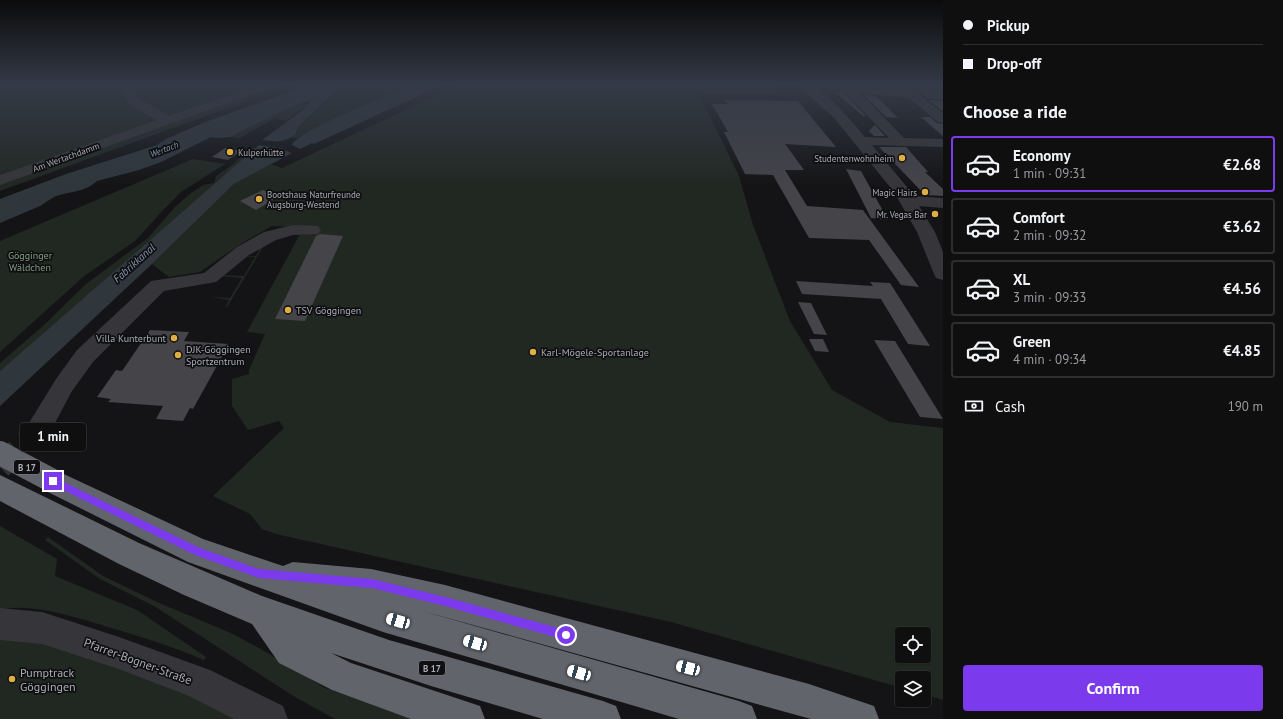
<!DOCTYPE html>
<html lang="en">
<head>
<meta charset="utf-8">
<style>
	body { margin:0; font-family:"PT Sans",sans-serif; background:#181819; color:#f1f3f6; height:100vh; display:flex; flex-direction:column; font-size:15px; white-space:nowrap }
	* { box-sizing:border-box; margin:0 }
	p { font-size:13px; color:#9b9c9f }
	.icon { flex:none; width:22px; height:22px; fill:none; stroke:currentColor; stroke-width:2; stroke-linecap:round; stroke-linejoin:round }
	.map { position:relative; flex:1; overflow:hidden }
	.details { display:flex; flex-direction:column; background:#0f0f10; width:340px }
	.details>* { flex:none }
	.hud { display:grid; align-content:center; height:88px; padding:0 20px; background:#0f0f10 }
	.fabs { position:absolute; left:895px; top:627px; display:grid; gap:8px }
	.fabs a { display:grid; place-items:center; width:36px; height:36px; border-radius:4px; background:#0f0f10; box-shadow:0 1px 3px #0004,0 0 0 1px #2f2f30; font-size:20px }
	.end { position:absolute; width:18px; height:18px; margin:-9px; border:5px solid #7c3aed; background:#fff; box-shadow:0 0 0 2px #fff }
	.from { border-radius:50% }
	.bubble { position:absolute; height:28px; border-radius:4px; background:#0f0f10; box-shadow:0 1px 3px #0004,0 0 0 1px #2f2f30; font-size:13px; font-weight:700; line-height:28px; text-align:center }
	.car { position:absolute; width:12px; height:24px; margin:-12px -6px; border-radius:5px; box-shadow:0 0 3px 1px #0007; background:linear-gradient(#fff 24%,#345 0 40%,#fff 0 76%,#345 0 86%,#fff 0) }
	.hud b { display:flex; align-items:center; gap:14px; height:38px; font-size:15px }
	.hud b+b { border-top:1px solid #2f2f30 }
	.hud i { width:10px; height:10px; background:#f1f3f6 }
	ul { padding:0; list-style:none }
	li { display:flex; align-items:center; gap:12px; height:56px; margin:0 8px 6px; padding:0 12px; border:2px solid #2f2f30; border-radius:4px }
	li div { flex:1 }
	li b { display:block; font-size:15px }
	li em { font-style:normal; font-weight:700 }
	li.active { border-color:#7c3aed }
	li>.icon { width:36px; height:36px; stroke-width:1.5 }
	h2 { padding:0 20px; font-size:18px; line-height:48px }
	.pay { display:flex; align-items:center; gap:10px; height:44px; padding:0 20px; font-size:15px }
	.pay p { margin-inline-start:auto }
	.primary-button { display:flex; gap:8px; margin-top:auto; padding:8px 20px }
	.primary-button a { flex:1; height:46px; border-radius:4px; background:#7c3aed; color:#fff; font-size:16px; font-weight:700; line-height:46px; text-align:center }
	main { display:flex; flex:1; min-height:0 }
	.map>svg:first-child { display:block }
	.green { fill:#212822; fill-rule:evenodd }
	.water { fill:#2f373d }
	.building { fill:#444449 }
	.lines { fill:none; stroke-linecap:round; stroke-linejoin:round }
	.minor-tunnel { stroke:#323236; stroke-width:24; stroke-dasharray:24 12; stroke-linecap:butt }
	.minor { fill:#36363a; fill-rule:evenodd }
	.highway { fill:#62646b; fill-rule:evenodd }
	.highway-bridge { stroke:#62646b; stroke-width:24 }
	.route { fill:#7c3aed }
	.poi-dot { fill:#dfaf43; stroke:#0f0f11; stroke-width:1.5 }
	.labels { text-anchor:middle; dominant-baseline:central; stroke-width:3.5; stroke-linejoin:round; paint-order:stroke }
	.far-water-label { font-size:9px; font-style:italic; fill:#8297ad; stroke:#0f0f11 }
	.far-poi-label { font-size:9px; fill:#a8abb5; stroke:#0f0f11; text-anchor:end }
	.far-street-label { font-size:9px; fill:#a8abb5; stroke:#0f0f11 }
	.shield { fill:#0f0f11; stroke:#7a7c84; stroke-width:1 }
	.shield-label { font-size:9px; font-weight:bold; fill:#a8abb5 }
	.park-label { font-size:10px; fill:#809e83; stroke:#0f0f11 }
	.poi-label { font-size:10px; fill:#a8abb5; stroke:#0f0f11; text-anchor:start }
	.water-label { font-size:11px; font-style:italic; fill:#8297ad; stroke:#0f0f11 }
	.near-street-label { font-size:12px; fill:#a8abb5; stroke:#0f0f11 }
	.near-poi-label { font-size:12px; fill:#a8abb5; stroke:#0f0f11; text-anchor:start }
</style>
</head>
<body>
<main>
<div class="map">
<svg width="943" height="719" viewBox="0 0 943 719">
	<rect width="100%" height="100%" fill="#141416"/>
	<g class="green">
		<path d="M0,85H263L0,178Z"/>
		<path d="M272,85H291L0,191V182Z"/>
		<path d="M352,85H412L319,126L298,138H291L295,135C298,124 306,120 315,112C330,98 332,93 352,85Z"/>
		<path d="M459,85H770L778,94H699L739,176L753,225L790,321L832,390L890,422L943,428V700L924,694V678H902V688L671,622L276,534L262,529L250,514L213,496L284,428L279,421L248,430L232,406V379L249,374V370L265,334L247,332L300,234L294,227L272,226L242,243L200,272L169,277L152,264L234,184L271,164L282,168ZM902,634H924V656H902Z"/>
		<path d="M844,85H943V94Z"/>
		<path d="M302,102L309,104L287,121L274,119L240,138L230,137Z"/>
		<path d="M253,148H256L0,371V363L43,326L86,284L148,238L175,207L191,193L203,185L214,183L216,176L231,166L247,151Z"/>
		<path d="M193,159L225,164L181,192L166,207L135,241L83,277L0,352V241Z"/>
		<path d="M264,242H266L227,307H225L229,300L210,297L230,298L242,278L219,276L220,275L244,276L255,257L241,256H256Z"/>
		<path d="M0,526L57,559L55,576L137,610L206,657L204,660C172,646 138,636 105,626C71,616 36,604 0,609Z"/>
		<path d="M48,537L103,576L157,602L233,634L259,648L325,688L417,719H335L295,697L154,606L100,579L45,540Z"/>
		<path d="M0,638L30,640L112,665L186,694L236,719H0Z"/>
	</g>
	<g class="water">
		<path d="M306,85H352C331,93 329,98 314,112C306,120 299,123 295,135C282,143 277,142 262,140L303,110L310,101L302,102L230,137L218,138L211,137L161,162L139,170L97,181C84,193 69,191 54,197C49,200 45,203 40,206C27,212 13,217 0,223V199L66,174L157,145L166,139L205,122L287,93Z"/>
		<path d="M412,85H442L314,144L312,143L300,149L292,145C295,132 394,93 412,85Z"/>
		<path d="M259,145L279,148L292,153L234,184L152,264L0,406V371Z"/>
	</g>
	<g class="building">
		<path d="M834,91L843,92L866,116H863Z"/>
		<path d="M864,95L876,96L898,118L886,117Z"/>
		<path d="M724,100L798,101L836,147L785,144L804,170H785L807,206L863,210L919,287L901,285L869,240L809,238L773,175L745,174L724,132H728L712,104H728Z"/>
		<path d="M928,100L943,101V111Z"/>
		<path d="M921,117H930L937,123L943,124V136Z"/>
		<path d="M875,125L885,136H874L869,131Z"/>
		<path d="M879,147H906L928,172H925L943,189V196L925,195Z"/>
		<path d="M225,148L241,151L228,160L212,157Z"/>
		<path d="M846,169L861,171L888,220L871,218Z"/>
		<path d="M263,190L278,197L256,210L240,201Z"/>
		<path d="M320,234L343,236L305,321L275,319L316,236Z"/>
		<path d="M796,281L873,286L870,282L890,283L930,346L908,344L881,299L802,294Z"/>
		<path d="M798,302L811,303L827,335L814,334Z"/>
		<path d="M150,330L189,332L184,341L229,344L193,409L190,408L183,421L156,419L163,406L108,402L111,399L97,397L116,370L122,371Z"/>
		<path d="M809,339H823L829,352L815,351Z"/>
		<path d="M874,340L895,341L943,419L920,417Z"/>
	</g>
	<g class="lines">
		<path class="minor-tunnel" d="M0,467L33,436"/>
		<g class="minor">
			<path d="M127,85H139L136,97L169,116L258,85H275L273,87L0,185V175L157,120L131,106L124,95Z"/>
			<path d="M798,85C802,85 807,84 811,85C824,88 855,125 865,137L889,138L844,91L818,87L816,85H854L915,91L919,92L920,96L943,113V123L938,122L909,98L860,93L904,138L943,139V147L872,145L907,187L913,196L943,198V208L919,206L935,232L943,252V280L936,278L934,274L917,232L894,192L835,119Z"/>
			<path d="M929,91L943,92V100L925,98L923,95L925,92Z"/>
			<path d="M293,225L318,226L321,230L318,234L293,235L276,240L249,255L216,282L164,291L93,362L72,391L48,436L42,443L33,447L24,443L21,436L56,379L77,350L151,281L204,273L237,247L264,232Z"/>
			<path d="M0,608L42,612L119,637L210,670L283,706L288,719H234L189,696L119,669L42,644L0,640Z"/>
		</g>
		<g class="highway">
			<path d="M53,469L203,539L283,566L293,562L371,569L445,585L809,684L874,706L879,719H811L419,610L739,701L752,706L757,719H679L383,632L188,562L44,490L40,481L44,472Z"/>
			<path d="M0,475L139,543L262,596L389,640L603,701L616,706L621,719H543L431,686L331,653L351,663L480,706L485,719H411L332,690L279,663L252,624L184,595L119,564L0,501Z"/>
		</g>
		<path class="highway-bridge" d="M0,453L53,481"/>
	</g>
	<linearGradient id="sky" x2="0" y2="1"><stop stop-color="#0b0b0c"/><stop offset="0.46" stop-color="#343a47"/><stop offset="1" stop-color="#343a47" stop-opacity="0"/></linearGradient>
	<rect width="943" height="186" fill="url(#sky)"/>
	<path class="route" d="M53,477L200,548L259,569L372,579L445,597L566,630L570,631L571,635L570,638L566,640L445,606L372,588L259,578L195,555L51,484L49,481Z"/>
	<g class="poi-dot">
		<circle cx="230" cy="152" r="4"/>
		<circle cx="902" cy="158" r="4"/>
		<circle cx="925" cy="192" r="4"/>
		<circle cx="259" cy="199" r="4"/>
		<circle cx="935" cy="214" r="4"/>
		<circle cx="288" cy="310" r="4"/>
		<circle cx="174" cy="338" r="4"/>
		<circle cx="533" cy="352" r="4"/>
		<circle cx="178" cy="355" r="4"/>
		<circle cx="12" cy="679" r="4"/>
	</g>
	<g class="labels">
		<g class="far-water-label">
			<text transform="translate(164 149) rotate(-21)">Wertach</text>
		</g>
		<g class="far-poi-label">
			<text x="238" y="152" text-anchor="start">Kulperhütte</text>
			<text x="894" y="158">Studentenwohnheim</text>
			<text x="917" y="192">Magic Hairs</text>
			<text x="267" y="194" text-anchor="start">Bootshaus Naturfreunde<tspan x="267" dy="10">Augsburg-Westend</tspan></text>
			<text x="927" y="214">Mr. Vegas Bar</text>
		</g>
		<g class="far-street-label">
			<text transform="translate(66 157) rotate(-20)">Am Wertachdamm</text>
		</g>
		<g class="shield">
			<rect x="14" y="460" width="26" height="14" rx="3"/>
			<rect x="419" y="661" width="26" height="14" rx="3"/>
		</g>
		<g class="shield-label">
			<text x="27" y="467">B 17</text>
			<text x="432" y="668">B 17</text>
		</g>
		<g class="park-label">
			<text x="30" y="255">Gögginger<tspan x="30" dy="12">Wäldchen</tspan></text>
		</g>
		<g class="poi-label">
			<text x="296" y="310">TSV Göggingen</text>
			<text x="166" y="338" text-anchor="end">Villa Kunterbunt</text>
			<text x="186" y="349">DJK-Göggingen<tspan x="186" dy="12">Sportzentrum</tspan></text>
			<text x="541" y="352">Karl-Mögele-Sportanlage</text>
		</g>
		<g class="water-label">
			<text transform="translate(134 263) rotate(-42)">Fabrikkanal</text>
		</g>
		<g class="near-street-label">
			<text transform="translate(138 661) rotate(20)">Pfarrer-Bogner-Straße</text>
		</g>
		<g class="near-poi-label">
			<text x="20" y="672">Pumptrack<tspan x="20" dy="14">Göggingen</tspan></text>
		</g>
	</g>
</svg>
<div class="fabs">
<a><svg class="icon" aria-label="locate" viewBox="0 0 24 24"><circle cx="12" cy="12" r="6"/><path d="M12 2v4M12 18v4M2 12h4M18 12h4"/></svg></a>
<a><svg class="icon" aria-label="layers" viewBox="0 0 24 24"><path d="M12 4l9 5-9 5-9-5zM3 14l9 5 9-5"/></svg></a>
</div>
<i class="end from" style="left:566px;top:635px"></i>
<i class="end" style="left:53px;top:481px"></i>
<div class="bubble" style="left:20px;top:423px;width:66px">1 min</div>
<i class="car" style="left:398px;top:621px;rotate:286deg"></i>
<i class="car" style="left:475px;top:643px;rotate:286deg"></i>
<i class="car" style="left:688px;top:668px;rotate:285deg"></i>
<i class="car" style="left:579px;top:673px;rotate:286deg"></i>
</div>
<section class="details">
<div class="hud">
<b><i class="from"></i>Pickup</b>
<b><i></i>Drop-off</b>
</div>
<h2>Choose a ride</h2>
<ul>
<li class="active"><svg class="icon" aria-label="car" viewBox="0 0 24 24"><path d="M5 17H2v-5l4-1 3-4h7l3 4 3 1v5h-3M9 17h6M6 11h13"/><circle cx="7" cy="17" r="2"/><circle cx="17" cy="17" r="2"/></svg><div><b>Economy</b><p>1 min · 09:31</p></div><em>€2.68</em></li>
<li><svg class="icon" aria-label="car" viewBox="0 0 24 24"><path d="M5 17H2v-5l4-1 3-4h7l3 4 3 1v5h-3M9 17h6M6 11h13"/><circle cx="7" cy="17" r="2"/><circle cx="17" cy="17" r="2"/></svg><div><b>Comfort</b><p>2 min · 09:32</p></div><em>€3.62</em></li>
<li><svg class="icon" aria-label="car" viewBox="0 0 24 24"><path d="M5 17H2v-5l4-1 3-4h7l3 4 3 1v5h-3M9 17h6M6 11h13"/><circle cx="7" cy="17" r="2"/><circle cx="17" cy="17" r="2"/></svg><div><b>XL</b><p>3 min · 09:33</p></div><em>€4.56</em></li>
<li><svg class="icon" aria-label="car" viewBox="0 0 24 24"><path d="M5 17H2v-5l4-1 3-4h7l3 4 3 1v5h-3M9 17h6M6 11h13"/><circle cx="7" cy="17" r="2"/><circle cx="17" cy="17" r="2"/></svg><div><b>Green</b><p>4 min · 09:34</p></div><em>€4.85</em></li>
</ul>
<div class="pay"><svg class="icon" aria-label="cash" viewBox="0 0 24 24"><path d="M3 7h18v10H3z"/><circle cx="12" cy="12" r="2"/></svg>Cash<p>190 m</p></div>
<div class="primary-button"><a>Confirm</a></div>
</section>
</main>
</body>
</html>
